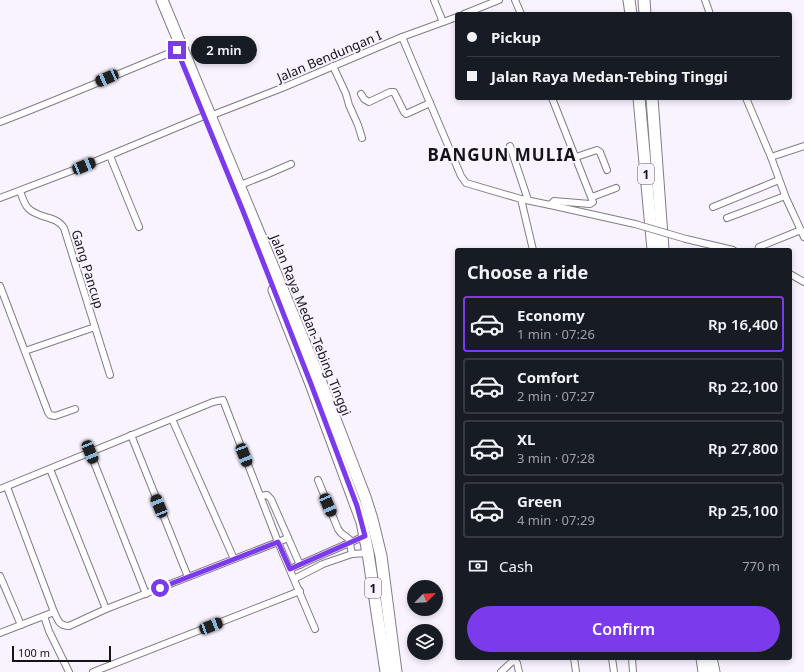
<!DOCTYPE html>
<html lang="en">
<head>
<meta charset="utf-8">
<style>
	body { margin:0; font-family:"Noto Sans",sans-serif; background:#20242c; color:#f1f3f6; height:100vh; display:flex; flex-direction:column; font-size:15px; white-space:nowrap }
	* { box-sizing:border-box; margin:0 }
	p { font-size:13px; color:#9ea1a6 }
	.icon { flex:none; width:22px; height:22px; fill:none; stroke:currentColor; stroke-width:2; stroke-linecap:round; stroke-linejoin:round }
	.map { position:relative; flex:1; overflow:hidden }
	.details { position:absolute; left:455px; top:248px; width:337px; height:412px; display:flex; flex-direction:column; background:#171b24; border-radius:4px; box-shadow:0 2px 6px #0003 }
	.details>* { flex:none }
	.hud { position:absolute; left:455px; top:12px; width:337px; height:88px; border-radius:4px; box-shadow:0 2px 6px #0003; display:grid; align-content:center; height:88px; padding:0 12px; background:#171b24 }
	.needle { width:26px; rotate:66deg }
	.fabs { position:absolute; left:407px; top:580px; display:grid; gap:8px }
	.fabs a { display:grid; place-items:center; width:36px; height:36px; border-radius:50%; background:#171b24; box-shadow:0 2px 6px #0003; font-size:20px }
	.scale { position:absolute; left:12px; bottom:10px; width:99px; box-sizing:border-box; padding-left:4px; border:2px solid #151318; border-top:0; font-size:11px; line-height:14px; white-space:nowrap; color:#151318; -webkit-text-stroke:3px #f9f3ff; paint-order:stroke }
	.end { position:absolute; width:18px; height:18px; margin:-9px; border:5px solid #7c3aed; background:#fff; box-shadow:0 0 0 2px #fff }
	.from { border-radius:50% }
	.bubble { position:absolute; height:28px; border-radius:14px; background:#171b24; box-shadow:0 2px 6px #0003; font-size:13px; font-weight:600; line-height:28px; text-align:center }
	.car { position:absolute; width:12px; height:24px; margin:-12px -6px; border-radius:5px; box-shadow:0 0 3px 1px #0007; background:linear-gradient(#222 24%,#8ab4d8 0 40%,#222 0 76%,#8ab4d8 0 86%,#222 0) }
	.hud b { display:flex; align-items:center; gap:14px; height:38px; font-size:15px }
	.hud b+b { border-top:1px solid #363941 }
	.hud i { width:10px; height:10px; background:#f1f3f6 }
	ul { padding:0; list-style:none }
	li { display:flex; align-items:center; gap:12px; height:56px; margin:0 8px 6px; padding:0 4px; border:2px solid #363941; border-radius:4px }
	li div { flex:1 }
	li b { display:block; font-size:15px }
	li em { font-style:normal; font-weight:600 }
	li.current { border-color:#7c3aed }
	li>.icon { width:36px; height:36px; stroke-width:1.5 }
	h2 { padding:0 12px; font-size:18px; line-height:48px }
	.pay { display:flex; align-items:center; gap:10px; height:44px; padding:0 12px; font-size:15px }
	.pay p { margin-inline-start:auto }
	.cta { display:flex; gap:8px; margin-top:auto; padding:8px 12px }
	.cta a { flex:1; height:46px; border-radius:24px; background:#7c3aed; color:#fff; font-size:16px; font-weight:600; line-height:46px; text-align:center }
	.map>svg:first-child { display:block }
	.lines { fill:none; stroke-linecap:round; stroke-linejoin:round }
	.street-casing { stroke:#827b88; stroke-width:8 }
	.highway-casing { stroke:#827b88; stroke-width:13 }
	.street { stroke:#fff; stroke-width:6 }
	.highway { stroke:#fff; stroke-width:11 }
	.street-bridge-casing { stroke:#827b88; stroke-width:8; stroke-linecap:butt }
	.street-bridge { stroke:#fff; stroke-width:6 }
	.route { stroke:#7c3aed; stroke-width:5 }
	.labels { text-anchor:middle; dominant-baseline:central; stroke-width:4; stroke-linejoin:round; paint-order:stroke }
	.shield { fill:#f9f3ff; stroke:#59565d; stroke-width:1 }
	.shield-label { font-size:12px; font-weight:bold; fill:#151318 }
	.street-label { font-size:13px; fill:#151318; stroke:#f9f3ff }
	.district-label { font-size:17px; font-weight:bold; letter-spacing:1px; fill:#151318; stroke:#f9f3ff }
</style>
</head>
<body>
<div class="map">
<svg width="804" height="672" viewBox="0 0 804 672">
	<rect width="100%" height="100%" fill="#f9f3ff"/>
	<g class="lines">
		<g class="street-casing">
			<g id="street">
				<path d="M434,0L443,22"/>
				<path d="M515,0L521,14"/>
				<path d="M705,0L710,14"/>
				<path d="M464,14L499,0"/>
				<path d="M402,37L461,176L466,183L521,199L550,205L635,224"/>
				<path d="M333,66L346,94L349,105L358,125L362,138"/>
				<path d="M361,94L364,99L369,102L390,92H394L404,112L406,114L430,103"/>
				<path d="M746,98L771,157L786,198L804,237"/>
				<path d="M210,116L282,88L402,37L457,17"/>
				<path d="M0,122C60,99 118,74 177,50"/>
				<path d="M510,146L528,200"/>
				<path d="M110,156L139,227"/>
				<path d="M576,157L597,150L600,152L607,170"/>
				<path d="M771,157L804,146"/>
				<path d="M238,186L268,174L291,164"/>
				<path d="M20,191C22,196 24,204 28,208C38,219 56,215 64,228L110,375"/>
				<path d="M592,197L616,188"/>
				<path d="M0,198L84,166L204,116"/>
				<path d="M521,199L533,250"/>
				<path d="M550,205L554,201L590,204L593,202L552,98"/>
				<path d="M713,207L779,180"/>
				<path d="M727,218L785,196"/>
				<path d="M686,239L733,250"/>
				<path d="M758,250L759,247L801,230"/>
				<path d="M790,274L804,282"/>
				<path d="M0,286L48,412L50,415L55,416L75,409"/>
				<path d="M25,351L95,327"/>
				<path d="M172,419L234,559"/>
				<path d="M131,435L188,577"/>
				<path d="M90,452L146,594"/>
				<path d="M50,469L106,609"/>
				<path d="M318,480L338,529L341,533L349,539L352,554"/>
				<path d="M7,487L54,612"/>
				<path d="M0,489L213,402L223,400L278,542L106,609L69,626C59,626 58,620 54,612L0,633"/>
				<path d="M260,496L267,495L271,499L300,565"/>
				<path d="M288,538L278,542L315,629"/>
				<path d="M290,569L365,536"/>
				<path d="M0,576L21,625"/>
				<path d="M294,579L323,564L352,554L368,553"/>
				<path d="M44,616L49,631L69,672"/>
				<path d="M574,658L576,672"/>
				<path d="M612,658L614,672"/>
				<path d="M632,658L633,672"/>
				<path d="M93,672L300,591"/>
				<path d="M501,672L514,660L517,663L519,672"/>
			</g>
		</g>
		<g class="highway-casing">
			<g id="highway">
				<path d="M162,0L320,380L365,497L372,519L381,556L396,672"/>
				<path d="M629,0L631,14"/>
				<path d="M644,0L645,14"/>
				<path d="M639,98L653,250"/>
				<path d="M652,98L663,250"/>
				<path d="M274,290L311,384L362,522L368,553L386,672"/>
				<path d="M702,658L704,672"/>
				<path d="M711,658L714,672"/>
			</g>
		</g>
		<use href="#street" class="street"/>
		<use href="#highway" class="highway"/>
		<g class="street-bridge-casing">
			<path id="street-bridge" d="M635,224L686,239"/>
		</g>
		<use href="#street-bridge" class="street-bridge"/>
	</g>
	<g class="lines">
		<path class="route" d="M160,588L278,542L290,569L365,536L357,506L311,384L243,211L177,50"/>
	</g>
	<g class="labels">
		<g class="shield">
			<rect x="638" y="164" width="16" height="20" rx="3"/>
			<rect x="365" y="578" width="16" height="20" rx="3"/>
		</g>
		<g class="shield-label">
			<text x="646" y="174">1</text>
			<text x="373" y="588">1</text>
		</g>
		<g class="street-label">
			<text transform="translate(329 56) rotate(-23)">Jalan Bendungan I</text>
			<text transform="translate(88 269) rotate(73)">Gang Pancup</text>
			<text transform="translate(311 325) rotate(68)">Jalan Raya Medan-Tebing Tinggi</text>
		</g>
		<g class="district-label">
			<text x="502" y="154">BANGUN MULIA</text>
		</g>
	</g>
</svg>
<div class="fabs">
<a><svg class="needle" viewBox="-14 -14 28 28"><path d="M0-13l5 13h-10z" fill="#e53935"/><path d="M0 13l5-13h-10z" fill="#9ea1a6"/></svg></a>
<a><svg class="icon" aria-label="layers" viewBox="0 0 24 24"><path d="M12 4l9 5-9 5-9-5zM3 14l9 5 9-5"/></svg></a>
</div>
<div class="scale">100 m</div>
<i class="end from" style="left:160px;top:588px"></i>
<i class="end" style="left:177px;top:50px"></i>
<div class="bubble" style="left:191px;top:36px;width:66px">2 min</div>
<i class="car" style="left:107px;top:78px;rotate:246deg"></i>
<i class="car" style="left:84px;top:166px;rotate:68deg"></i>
<i class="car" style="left:90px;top:452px;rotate:158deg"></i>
<i class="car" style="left:244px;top:455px;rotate:159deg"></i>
<i class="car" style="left:328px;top:505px;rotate:157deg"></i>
<i class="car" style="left:159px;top:506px;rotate:338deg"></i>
<i class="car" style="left:211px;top:626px;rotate:69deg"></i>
<div class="hud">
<b><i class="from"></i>Pickup</b>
<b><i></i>Jalan Raya Medan-Tebing Tinggi</b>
</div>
<section class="details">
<h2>Choose a ride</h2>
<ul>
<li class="current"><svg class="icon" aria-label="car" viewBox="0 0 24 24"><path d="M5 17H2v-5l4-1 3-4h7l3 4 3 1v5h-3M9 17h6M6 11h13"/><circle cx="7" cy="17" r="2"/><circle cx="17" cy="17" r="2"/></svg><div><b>Economy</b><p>1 min · 07:26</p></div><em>Rp 16,400</em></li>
<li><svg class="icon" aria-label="car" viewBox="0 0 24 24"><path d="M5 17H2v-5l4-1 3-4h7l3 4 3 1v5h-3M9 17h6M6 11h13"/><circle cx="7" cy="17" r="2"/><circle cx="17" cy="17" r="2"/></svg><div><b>Comfort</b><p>2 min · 07:27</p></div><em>Rp 22,100</em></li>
<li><svg class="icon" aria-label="car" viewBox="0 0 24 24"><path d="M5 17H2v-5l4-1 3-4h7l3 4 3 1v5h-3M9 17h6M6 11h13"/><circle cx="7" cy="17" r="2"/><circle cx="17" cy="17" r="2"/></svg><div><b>XL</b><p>3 min · 07:28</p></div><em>Rp 27,800</em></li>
<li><svg class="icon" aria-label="car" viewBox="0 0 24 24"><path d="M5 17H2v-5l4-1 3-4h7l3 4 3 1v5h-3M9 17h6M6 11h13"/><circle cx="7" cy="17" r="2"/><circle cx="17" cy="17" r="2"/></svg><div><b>Green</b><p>4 min · 07:29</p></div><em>Rp 25,100</em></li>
</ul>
<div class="pay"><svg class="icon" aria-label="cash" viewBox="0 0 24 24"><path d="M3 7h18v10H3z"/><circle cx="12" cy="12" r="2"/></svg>Cash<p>770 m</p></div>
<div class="cta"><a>Confirm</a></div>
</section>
</div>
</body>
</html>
